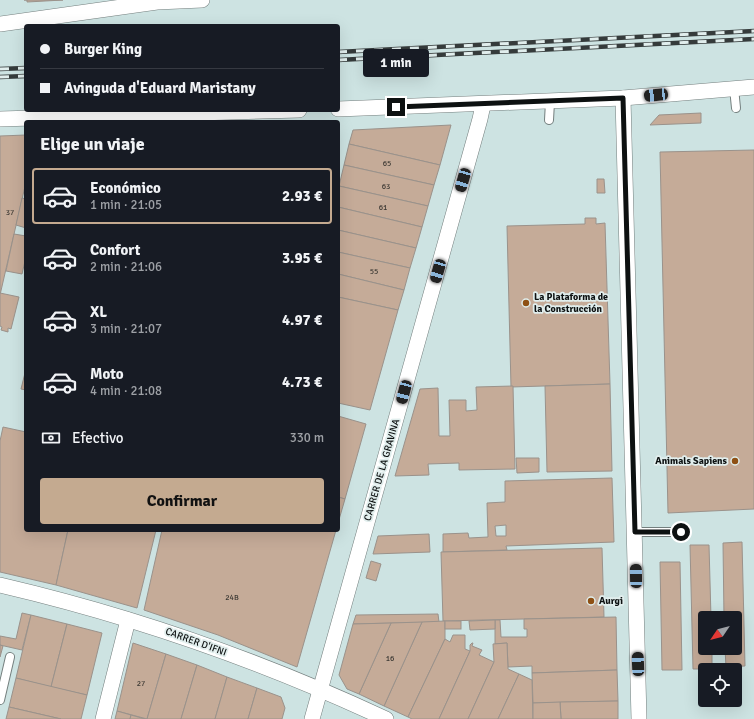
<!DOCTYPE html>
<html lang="es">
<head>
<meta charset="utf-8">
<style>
	body { margin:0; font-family:Signika,sans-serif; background:#20242c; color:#f1f3f6; height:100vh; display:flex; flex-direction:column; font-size:15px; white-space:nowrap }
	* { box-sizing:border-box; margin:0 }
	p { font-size:13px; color:#9ea1a6 }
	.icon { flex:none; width:22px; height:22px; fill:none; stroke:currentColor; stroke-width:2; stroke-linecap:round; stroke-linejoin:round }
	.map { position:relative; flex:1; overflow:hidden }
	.sheet { position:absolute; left:24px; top:120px; width:316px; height:412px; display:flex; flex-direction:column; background:#171b24; border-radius:4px; box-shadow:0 4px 16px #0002 }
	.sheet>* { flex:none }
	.top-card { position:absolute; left:24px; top:24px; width:316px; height:88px; border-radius:4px; box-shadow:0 4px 16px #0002; display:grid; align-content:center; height:88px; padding:0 16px; background:#171b24 }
	.needle { width:26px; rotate:235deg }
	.fabs { position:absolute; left:698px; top:611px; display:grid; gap:8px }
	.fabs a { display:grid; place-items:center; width:44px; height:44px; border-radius:4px; background:#171b24; box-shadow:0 4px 16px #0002; font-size:20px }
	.end { position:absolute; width:18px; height:18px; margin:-9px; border:5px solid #0d1111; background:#fff; box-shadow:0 0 0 2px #fff }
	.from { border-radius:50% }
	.bubble { position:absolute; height:28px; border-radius:4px; background:#171b24; box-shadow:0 4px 16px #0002; font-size:13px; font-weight:700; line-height:28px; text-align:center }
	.car { position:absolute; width:12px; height:24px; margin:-12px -6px; border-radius:5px; box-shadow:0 0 3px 1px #0007; background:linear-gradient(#222 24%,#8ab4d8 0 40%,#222 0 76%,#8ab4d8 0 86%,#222 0) }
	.top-card b { display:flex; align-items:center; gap:14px; height:38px; font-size:15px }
	.top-card b+b { border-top:1px solid #363941 }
	.top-card i { width:10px; height:10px; background:#f1f3f6 }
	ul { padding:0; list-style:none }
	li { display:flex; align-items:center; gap:12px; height:56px; margin:0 8px 6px; padding:0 8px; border:2px solid transparent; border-radius:4px }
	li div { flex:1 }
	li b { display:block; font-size:15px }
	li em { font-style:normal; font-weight:700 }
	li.selected { border-color:#c4aa90 }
	li>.icon { width:36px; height:36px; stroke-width:1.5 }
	h2 { padding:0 16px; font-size:18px; line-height:48px }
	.pay { display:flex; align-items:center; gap:10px; height:44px; padding:0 16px; font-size:15px }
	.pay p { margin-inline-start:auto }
	.primary-button { display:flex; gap:8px; margin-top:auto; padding:8px 16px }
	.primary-button a { flex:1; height:46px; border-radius:4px; background:#c4aa90; color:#111; font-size:16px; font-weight:700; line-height:46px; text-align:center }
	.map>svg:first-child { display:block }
	.built { fill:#cde3e2; fill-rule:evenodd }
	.building { fill:#c5ab98; stroke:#9a928b; fill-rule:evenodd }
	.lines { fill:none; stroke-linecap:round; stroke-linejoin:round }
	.lane-casing { stroke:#747f7e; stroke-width:10 }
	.street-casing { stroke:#747f7e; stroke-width:16 }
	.lane { stroke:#fff; stroke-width:8 }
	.street { stroke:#fff; stroke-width:15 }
	.rail-casing { stroke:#353b3b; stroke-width:4.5 }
	.rail { stroke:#e1eeed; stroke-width:3; stroke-dasharray:9; stroke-linecap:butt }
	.route { stroke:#0d1111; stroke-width:5 }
	.poi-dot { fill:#8e5014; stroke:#e1eeed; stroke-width:1.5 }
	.labels { text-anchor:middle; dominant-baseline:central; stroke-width:3.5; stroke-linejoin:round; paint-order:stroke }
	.number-label { font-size:8px; fill:#3b3833 }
	.poi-label { font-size:10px; font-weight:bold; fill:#0d1111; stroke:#e1eeed; text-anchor:start }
	.street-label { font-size:10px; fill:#0d1111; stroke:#e1eeed }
</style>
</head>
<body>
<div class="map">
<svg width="754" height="719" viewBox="0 0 754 719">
	<rect width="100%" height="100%" fill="#e1eeed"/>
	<path class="built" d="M0,0H754V719H0ZM26,26H338V110H26ZM26,122H338V530H26ZM705,618H735V648H705ZM705,670H735V700H705Z"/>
	<g class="building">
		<path d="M24,0H63L27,2V0Z"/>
		<path d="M701,113V123L650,125L659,115Z"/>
		<path d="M451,125L440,165L349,144L353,130Z"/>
		<path d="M26,135V182L0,295V136Z"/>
		<path d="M349,144L440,165L434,185L344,165Z"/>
		<path d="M754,150V509L668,513L660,152Z"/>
		<path d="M344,165L434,185L428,206L339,186Z"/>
		<path d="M597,179H604L605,193H597Z"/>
		<path d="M339,186L428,206L422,227L338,207Z"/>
		<path d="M22,198L26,199V228L16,225Z"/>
		<path d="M338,207L422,227L416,248L338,230Z"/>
		<path d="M585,218H596V224L605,223L610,384L511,387L507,226L585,224Z"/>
		<path d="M338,230L416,248L410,268L338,252Z"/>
		<path d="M14,234L26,236V257L22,274L6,271Z"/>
		<path d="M338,252L410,268L404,290L338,274Z"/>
		<path d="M338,274L404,290L398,310L338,297Z"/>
		<path d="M0,293L19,297L11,329L8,328V332L1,330L2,327L0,326Z"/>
		<path d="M338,297L398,310L370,410L338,403Z"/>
		<path d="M26,369V390L21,389Z"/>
		<path d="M610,384L612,471L547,472L545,386Z"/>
		<path d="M513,386L515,469L459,470V463L428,464L429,475L395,476L420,389L438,388L439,436H450L449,400H466V411L477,410L476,387Z"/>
		<path d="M338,416L366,424L345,499L338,497Z"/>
		<path d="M3,427L26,432V530H68L56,585L0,572V441Z"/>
		<path d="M516,458H539V472L517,473Z"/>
		<path d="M612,478L614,542L506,546L507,550L443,552V534L468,533L469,538L488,537L487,503L505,502V481ZM506,525V536H496L495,526Z"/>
		<path d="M338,497L345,499L338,523Z"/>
		<path d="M68,530H156L137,608L56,585Z"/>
		<path d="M162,530H336L297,667L218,635L144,610Z"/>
		<path d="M429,534L430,552L373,554L378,536Z"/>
		<path d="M742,542L745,666L726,667L725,648H735V618H724L723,543Z"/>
		<path d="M690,545H709L711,618H705V648H712V669H693Z"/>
		<path d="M602,548L604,617L443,621L441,552Z"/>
		<path d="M371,561L381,564L376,581L366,578Z"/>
		<path d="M660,562H680L682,670H662Z"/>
		<path d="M22,613L31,615L22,650L0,645V636L16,639Z"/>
		<path d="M438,614L439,622L353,624L356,615Z"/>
		<path d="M31,615L67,624L51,687L16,678Z"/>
		<path d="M616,617L617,670L532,673V666L508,667L507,643L495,644V620H500L501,637H527V629H524V619Z"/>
		<path d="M495,620V629L470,630L469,621Z"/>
		<path d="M445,621V639L408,717L384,706L422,622Z"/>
		<rect x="445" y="621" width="16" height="8"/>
		<path d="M422,622L384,706L359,694L391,623Z"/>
		<path d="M391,623L359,694L347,689L339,675L353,624Z"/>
		<path d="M67,624L102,633L87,695L51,687Z"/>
		<path d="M453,635H465V649L470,651L439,719H412L408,717L445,639L450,642Z"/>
		<path d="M133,643L166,654L147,719L117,711Z"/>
		<path d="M472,643H473L472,646L482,650L479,655L494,662L468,719H439L470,651V645Z"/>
		<path d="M507,643L508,669L519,674L498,719H468L494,662L493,644Z"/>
		<path d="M0,645L3,646L0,657Z"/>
		<path d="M166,654L197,665L181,719H147Z"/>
		<path d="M197,665L227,677L215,719H181Z"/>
		<path d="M617,670L618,701L533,703L532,673Z"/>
		<path d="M519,674L532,680L533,719H498Z"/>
		<path d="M227,677L257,688L248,719H215Z"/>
		<path d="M16,678L87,695L81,719H61L9,707Z"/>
		<path d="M257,688L281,697L285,708L282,719H248Z"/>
		<path d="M618,701V719H561L560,702Z"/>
		<path d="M560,702L561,719H533V703Z"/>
		<path d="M9,707L61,719H6Z"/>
		<path d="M117,711L131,715L130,719H115Z"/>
		<path d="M131,715L145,719H130Z"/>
	</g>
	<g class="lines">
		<g class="lane-casing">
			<g id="lane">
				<path d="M734,88L736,108"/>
				<path d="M549,120L550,102"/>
				<path d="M635,532H681"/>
				<path d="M0,700L10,657"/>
			</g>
		</g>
		<g class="street-casing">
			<g id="street">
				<path d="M0,24L157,2L202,0"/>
				<path d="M623,98L639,719"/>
				<path d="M338,109L623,98L754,87"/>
				<path d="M0,119L299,110"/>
				<path d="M0,585C133,616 262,661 386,719"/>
				<path d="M103,719L128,620"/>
				<path d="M312,719L480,119L483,105"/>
			</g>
		</g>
		<use href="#lane" class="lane"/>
		<use href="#street" class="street"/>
		<g class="rail-casing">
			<g id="rail">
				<path d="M338,52L754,31"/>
				<path d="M338,60L754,39"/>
				<path d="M0,69L26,68"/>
				<path d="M0,77L26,76"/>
			</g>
		</g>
		<use href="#rail" class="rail"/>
	</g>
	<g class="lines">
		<path class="route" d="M396,107L623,98L635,532H681"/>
	</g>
	<g class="poi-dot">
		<circle cx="526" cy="303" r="4"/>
		<circle cx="735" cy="461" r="4"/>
		<circle cx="591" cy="601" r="4"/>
	</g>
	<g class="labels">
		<g class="number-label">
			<text x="387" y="163">65</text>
			<text x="386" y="186">63</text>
			<text x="383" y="207">61</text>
			<text x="10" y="212">37</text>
			<text x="374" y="271">55</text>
			<text x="232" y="597">24B</text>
			<text x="390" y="658">16</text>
			<text x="141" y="683">27</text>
		</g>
		<g class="poi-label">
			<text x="534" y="297">La Plataforma de<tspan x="534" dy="12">la Construcción</tspan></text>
			<text x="727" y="461" text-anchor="end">Animals Sapiens</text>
			<text x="599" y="601">Aurgi</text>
		</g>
		<g class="street-label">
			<text transform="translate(382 470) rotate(-74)">CARRER DE LA GRAVINA</text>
			<text transform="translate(196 642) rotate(20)">CARRER D'IFNI</text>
		</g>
	</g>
</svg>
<div class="fabs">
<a><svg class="needle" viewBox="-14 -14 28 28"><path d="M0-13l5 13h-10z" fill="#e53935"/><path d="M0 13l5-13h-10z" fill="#9ea1a6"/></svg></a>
<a><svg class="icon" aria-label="locate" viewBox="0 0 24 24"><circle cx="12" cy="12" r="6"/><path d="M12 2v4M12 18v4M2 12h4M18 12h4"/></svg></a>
</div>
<i class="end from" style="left:681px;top:532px"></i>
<i class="end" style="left:396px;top:107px"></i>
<div class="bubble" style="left:363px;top:49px;width:66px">1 min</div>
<i class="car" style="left:656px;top:95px;rotate:264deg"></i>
<i class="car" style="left:463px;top:180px;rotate:196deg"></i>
<i class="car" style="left:438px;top:271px;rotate:196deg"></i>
<i class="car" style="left:404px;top:392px;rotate:195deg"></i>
<i class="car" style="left:636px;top:576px;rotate:359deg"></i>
<i class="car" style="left:638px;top:664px;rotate:358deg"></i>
<div class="top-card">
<b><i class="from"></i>Burger King</b>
<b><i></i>Avinguda d'Eduard Maristany</b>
</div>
<section class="sheet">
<h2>Elige un viaje</h2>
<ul>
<li class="selected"><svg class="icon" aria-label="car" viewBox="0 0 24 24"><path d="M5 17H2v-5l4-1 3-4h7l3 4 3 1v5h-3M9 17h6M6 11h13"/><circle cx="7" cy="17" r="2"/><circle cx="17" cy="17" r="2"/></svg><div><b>Económico</b><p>1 min · 21:05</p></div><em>2.93 €</em></li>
<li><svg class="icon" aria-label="car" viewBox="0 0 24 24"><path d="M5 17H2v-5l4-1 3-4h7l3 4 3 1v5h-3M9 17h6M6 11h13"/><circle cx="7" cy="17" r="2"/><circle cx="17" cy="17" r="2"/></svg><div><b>Confort</b><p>2 min · 21:06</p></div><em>3.95 €</em></li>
<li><svg class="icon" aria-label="car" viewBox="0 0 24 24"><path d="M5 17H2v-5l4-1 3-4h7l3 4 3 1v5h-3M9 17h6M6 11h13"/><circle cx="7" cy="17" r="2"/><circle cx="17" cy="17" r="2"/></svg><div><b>XL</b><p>3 min · 21:07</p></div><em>4.97 €</em></li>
<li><svg class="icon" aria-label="car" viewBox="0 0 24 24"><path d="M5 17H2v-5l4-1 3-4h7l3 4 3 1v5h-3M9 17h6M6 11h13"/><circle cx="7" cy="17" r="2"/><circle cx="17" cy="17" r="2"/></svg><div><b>Moto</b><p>4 min · 21:08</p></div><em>4.73 €</em></li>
</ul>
<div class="pay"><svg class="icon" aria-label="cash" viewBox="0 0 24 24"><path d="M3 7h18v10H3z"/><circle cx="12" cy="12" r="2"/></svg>Efectivo<p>330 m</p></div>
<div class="primary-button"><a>Confirmar</a></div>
</section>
</div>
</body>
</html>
